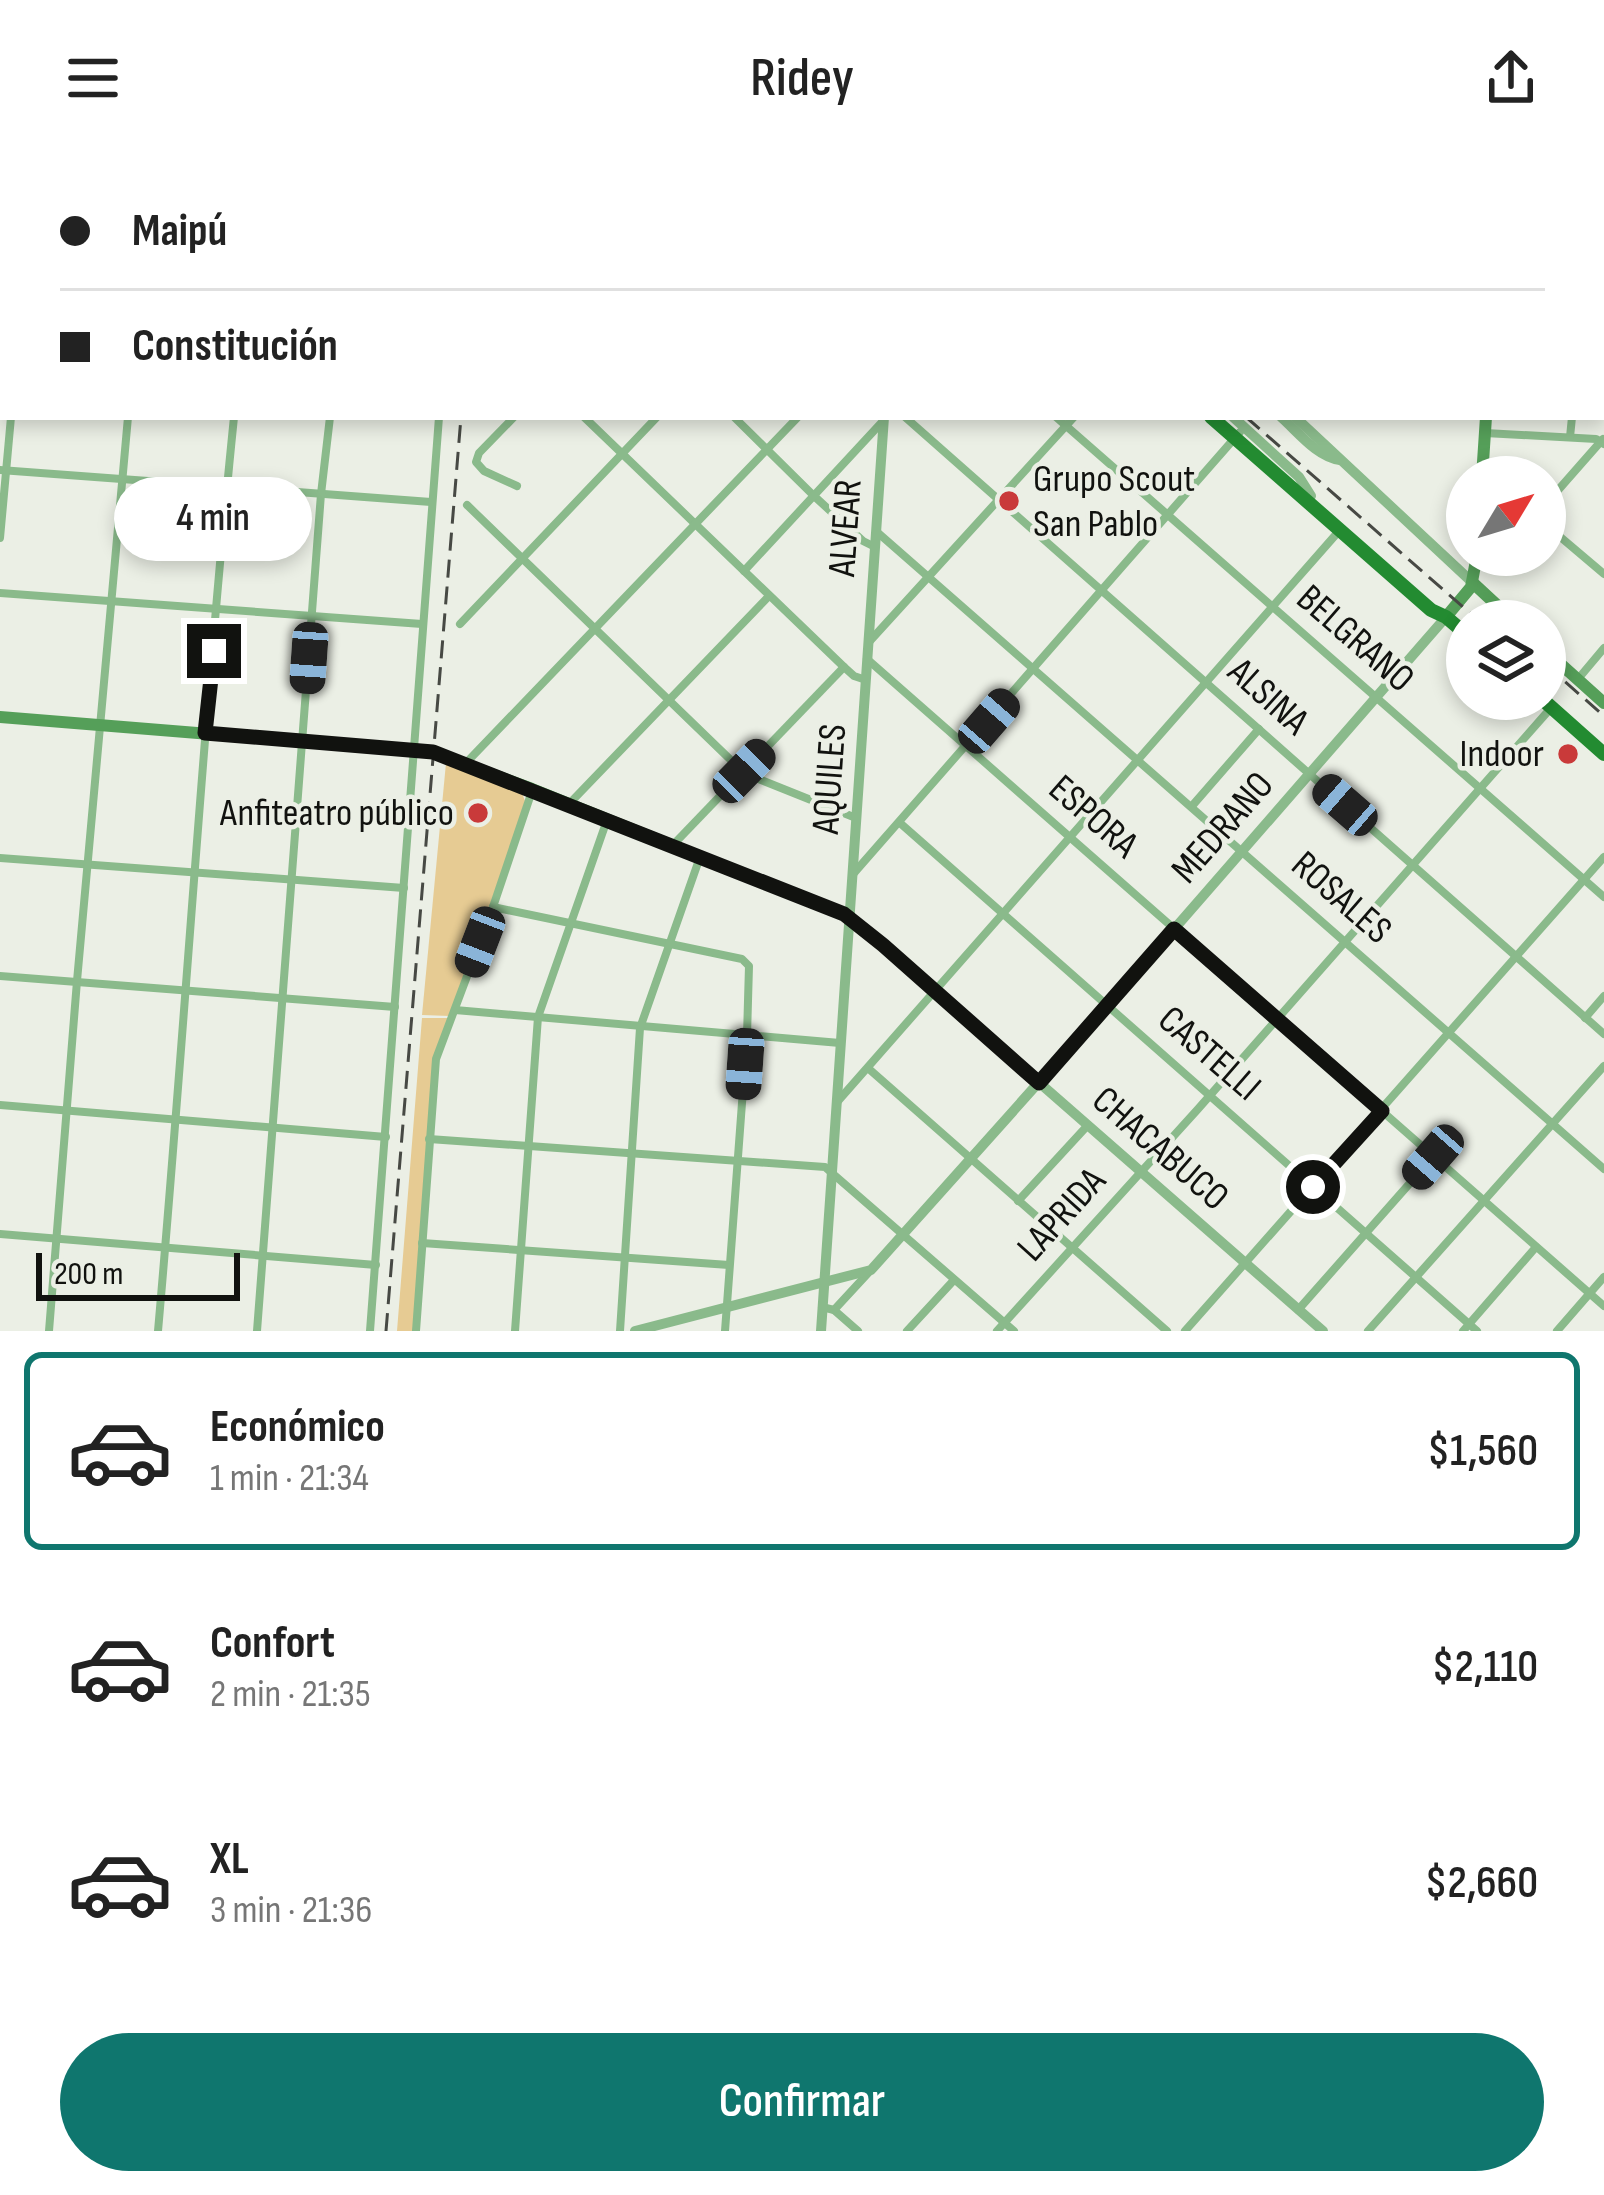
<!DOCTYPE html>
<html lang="es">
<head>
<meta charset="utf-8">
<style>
	body { margin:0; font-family:"Sofia Sans Condensed",sans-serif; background:#f2f2f2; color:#222; height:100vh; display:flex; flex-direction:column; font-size:45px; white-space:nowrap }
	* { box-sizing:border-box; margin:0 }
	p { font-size:39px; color:#767676 }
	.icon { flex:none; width:66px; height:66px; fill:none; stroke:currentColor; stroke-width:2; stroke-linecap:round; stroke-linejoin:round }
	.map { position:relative; height:1175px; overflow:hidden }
	.sheet { display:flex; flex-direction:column; background:#fff; flex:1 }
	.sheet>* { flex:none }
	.guide { position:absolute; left:0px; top:0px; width:1605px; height:264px; box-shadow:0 6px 18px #0003; display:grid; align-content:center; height:264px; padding:0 60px; background:#fff }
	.needle { width:78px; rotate:52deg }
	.fabs { position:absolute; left:1446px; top:300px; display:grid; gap:24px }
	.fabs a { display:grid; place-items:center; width:120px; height:120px; border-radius:50%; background:#fff; box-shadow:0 6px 18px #0003; font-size:60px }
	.scale { position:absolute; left:36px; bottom:30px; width:204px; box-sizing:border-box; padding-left:12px; border:6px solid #11120f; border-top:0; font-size:33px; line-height:42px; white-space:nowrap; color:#11120f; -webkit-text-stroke:9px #ebefe5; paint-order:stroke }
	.end { position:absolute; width:54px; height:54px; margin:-27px; border:15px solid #11120f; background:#fff; box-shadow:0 0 0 6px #fff }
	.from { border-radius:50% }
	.bubble { position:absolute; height:84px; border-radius:42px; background:#fff; box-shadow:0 6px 18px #0003; font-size:39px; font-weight:600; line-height:84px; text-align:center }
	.car { position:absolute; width:36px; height:72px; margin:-36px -18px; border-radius:15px; box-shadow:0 0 9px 3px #0007; background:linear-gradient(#222 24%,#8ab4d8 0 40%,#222 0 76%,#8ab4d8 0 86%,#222 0) }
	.guide b { display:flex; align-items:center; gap:42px; height:114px; font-size:45px }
	.guide b+b { border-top:3px solid #e0e0e0 }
	.guide i { width:30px; height:30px; background:#222 }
	ul { padding:21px 0 0; list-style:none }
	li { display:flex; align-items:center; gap:36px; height:198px; margin:0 24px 18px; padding:0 36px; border:6px solid transparent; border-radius:18px }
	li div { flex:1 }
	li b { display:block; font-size:45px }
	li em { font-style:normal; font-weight:600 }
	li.selected { border-color:#0f766e }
	li>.icon { width:108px; height:108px; stroke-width:1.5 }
	.button { display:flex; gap:24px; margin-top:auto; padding:24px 60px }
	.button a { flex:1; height:138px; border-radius:72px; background:#0f766e; color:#fff; font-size:48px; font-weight:600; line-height:138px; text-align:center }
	header { display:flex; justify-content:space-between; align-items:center; height:156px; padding:0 60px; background:#fff; font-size:54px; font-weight:600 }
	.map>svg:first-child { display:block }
	.green { fill:#e6cb93 }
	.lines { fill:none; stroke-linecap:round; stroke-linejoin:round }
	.minor { stroke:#8aba8b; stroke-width:8 }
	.tertiary { stroke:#8aba8b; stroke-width:10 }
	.secondary { stroke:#559f59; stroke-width:12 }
	.primary { stroke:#238b31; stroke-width:14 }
	.rail { stroke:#474944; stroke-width:3; stroke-dasharray:18 9; stroke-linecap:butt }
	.route { stroke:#11120f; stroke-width:15 }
	.poi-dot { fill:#c93a3a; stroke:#ebefe5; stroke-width:4.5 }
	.labels { text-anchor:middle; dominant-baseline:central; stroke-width:9; stroke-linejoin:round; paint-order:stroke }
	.poi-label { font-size:39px; fill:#11120f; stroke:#ebefe5; text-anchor:end }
	.street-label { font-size:39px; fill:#11120f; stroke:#ebefe5 }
</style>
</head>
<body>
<header><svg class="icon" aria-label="menu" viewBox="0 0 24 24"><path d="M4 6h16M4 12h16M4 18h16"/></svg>Ridey<svg class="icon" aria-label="share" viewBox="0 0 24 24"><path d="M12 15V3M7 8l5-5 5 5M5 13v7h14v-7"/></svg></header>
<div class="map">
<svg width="1604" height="1175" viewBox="0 0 1604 1175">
	<rect width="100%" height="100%" fill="#ebefe5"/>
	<g class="green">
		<path d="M446,607L522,637L525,645L488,759L450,860L422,859Z"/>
		<path d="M422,862H449L433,907L414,1175H397Z"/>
	</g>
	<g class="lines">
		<g class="minor">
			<path d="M610,0L613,3"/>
			<path d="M757,0L760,3"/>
			<path d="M1150,0L1153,3"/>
			<path d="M1298,0L1301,3"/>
			<path d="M150,3L151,0"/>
			<path d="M257,3V0"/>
			<path d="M356,3V0"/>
			<path d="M459,3L460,0"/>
			<path d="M499,3L500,0"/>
			<path d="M619,3L622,0"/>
			<path d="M1019,3L1022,0"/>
			<path d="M1141,3L1144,0"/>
			<path d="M1258,3L1261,0"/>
			<path d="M0,49H3"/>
			<path d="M1602,73H1604"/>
			<path d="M0,124L3,125"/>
			<path d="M0,189H3"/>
			<path d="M1602,199H1604"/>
			<path d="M514,261L479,297L476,306L484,315L517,330"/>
			<path d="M584,261L844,511L854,520L866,524"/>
			<path d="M734,261L813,339L863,385L875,391"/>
			<path d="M905,261L1604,878"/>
			<path d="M1056,261L1604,741"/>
			<path d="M1485,277L1596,283L1604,288"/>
			<path d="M1570,281L1572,261"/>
			<path d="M0,314L431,346"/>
			<path d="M467,349L738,611L756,622L856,662"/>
			<path d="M1545,349L1603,283"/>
			<path d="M1545,368L1604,418"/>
			<path d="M877,376L1604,1013"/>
			<path d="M0,382L11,261"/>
			<path d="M1478,403L1488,409L1497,406L1502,399"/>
			<path d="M744,415L883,265"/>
			<path d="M0,437L422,468"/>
			<path d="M460,468L657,261"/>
			<path d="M869,486L1074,261"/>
			<path d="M867,503L1604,1150"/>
			<path d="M1578,523L1604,492"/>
			<path d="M465,608L798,261"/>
			<path d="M569,648L769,440"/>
			<path d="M1192,650L1259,573"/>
			<path d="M900,667L1477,1175"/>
			<path d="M672,690L844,511"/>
			<path d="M0,702L404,732"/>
			<path d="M854,717L1240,276"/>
			<path d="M493,751L742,803L749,810L747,880L725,1175"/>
			<path d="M0,820L395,851"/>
			<path d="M455,854L840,887"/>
			<path d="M1585,862L1604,840"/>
			<path d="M869,913L1167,1175"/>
			<path d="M838,945L1339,375"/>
			<path d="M0,949L386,981"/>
			<path d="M429,983L825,1011L1014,1175"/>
			<path d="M1018,1045L1088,969"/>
			<path d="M0,1078L376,1109"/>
			<path d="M422,1087L729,1109"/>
			<path d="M822,1151L834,1154L858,1175"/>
			<path d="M834,1154L870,1115"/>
			<path d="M1298,1154L1433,1001"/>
			<path d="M49,1175L77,825L128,261"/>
			<path d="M158,1175C185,870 203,565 234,261"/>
			<path d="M257,1175L321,338L330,261"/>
			<path d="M370,1175L439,261"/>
			<path d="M416,1175L436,903L493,751L532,635"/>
			<path d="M515,1175L538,861L607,664"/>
			<path d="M620,1175L640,872L700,701"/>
			<path d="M907,1175L954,1124"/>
			<path d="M997,1175L1198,953L1550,553"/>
			<path d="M1185,1175L1604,701"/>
			<path d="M1368,1175L1604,910"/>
			<path d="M1463,1175L1536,1091"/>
			<path d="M1557,1175L1604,1121"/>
		</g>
		<g class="tertiary">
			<path d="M1002,0L1005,3"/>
			<path d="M901,3V0"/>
			<path d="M1233,261L1299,321L1311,340"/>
			<path d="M1281,261C1298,276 1317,301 1340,304"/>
			<path d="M1295,261L1473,427"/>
			<path d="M850,761L1323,1175"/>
			<path d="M635,1175L871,1114L1108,849L1446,461"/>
			<path d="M821,1175L884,261"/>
		</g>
		<g class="secondary">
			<path d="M1505,3V0"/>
			<path d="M1482,321L1486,261"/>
			<path d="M1473,427L1514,465"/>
			<path d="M1446,461L1471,431L1477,399"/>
			<path d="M1545,494L1604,547"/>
			<path d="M0,561L432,596L532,633L850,761"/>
		</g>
		<g class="primary">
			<path d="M928,0L931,3"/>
			<path d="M1211,261L1431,454L1446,461L1467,479"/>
			<path d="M1542,543L1604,598"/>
		</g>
		<g class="rail">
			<path d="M942,0L946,3"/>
			<path d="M964,0L968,3"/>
			<path d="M486,3V0"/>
			<path d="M1246,261L1479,465"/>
			<path d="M1545,508L1604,560"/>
			<path d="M386,1175L461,261"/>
		</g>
	</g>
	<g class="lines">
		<path class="route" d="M214,495L205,577L433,596L844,758L883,789L1039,927L1174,773L1382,955L1313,1031"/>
	</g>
	<g class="poi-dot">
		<circle cx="1009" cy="345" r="12"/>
		<circle cx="1568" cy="598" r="12"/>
		<circle cx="478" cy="657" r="12"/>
	</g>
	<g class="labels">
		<g class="poi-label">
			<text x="1033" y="323" text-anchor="start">Grupo Scout<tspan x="1033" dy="45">San Pablo</tspan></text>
			<text x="1544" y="598">Indoor</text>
			<text x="454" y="657">Anfiteatro público</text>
		</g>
		<g class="street-label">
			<text transform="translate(846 372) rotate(-86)">ALVEAR</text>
			<text transform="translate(1355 483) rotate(41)">BELGRANO</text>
			<text transform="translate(1268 541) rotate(42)">ALSINA</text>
			<text transform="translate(830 623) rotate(-86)">AQUILES</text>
			<text transform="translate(1093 661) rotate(41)">ESPORA</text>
			<text transform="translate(1223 672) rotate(-49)">MEDRANO</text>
			<text transform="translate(1341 742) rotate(41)">ROSALES</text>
			<text transform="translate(1209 898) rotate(41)">CASTELLI</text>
			<text transform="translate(1160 993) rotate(41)">CHACABUCO</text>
			<text transform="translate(1062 1059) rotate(-48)">LAPRIDA</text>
		</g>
	</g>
</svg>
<div class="fabs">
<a><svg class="needle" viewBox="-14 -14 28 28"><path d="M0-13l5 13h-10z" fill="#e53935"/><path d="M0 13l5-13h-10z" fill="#767676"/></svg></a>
<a><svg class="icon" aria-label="layers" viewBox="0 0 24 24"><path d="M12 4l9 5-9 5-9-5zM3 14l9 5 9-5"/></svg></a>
</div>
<div class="scale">200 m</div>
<i class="end from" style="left:1313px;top:1031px"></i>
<i class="end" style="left:214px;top:495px"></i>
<div class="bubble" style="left:114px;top:321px;width:198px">4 min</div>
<i class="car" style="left:309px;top:502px;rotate:184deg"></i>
<i class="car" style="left:989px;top:565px;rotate:41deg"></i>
<i class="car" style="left:744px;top:615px;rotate:44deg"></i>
<i class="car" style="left:1345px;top:649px;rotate:311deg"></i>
<i class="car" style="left:480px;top:786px;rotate:201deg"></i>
<i class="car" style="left:745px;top:908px;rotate:184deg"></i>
<i class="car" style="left:1433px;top:1001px;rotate:221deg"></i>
<div class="guide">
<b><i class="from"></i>Maipú</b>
<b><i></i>Constitución</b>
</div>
</div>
<section class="sheet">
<ul>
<li class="selected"><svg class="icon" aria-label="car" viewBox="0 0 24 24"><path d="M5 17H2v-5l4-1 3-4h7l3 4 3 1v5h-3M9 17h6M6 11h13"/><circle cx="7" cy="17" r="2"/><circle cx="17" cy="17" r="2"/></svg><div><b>Económico</b><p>1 min · 21:34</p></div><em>$1,560</em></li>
<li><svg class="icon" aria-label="car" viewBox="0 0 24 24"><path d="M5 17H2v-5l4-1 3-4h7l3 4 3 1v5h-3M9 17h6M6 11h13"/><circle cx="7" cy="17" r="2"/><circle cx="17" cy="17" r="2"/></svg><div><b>Confort</b><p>2 min · 21:35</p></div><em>$2,110</em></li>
<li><svg class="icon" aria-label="car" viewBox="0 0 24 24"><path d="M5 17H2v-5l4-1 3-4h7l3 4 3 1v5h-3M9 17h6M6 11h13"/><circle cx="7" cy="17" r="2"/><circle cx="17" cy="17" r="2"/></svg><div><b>XL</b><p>3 min · 21:36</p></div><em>$2,660</em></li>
</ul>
<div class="button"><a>Confirmar</a></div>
</section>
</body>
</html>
